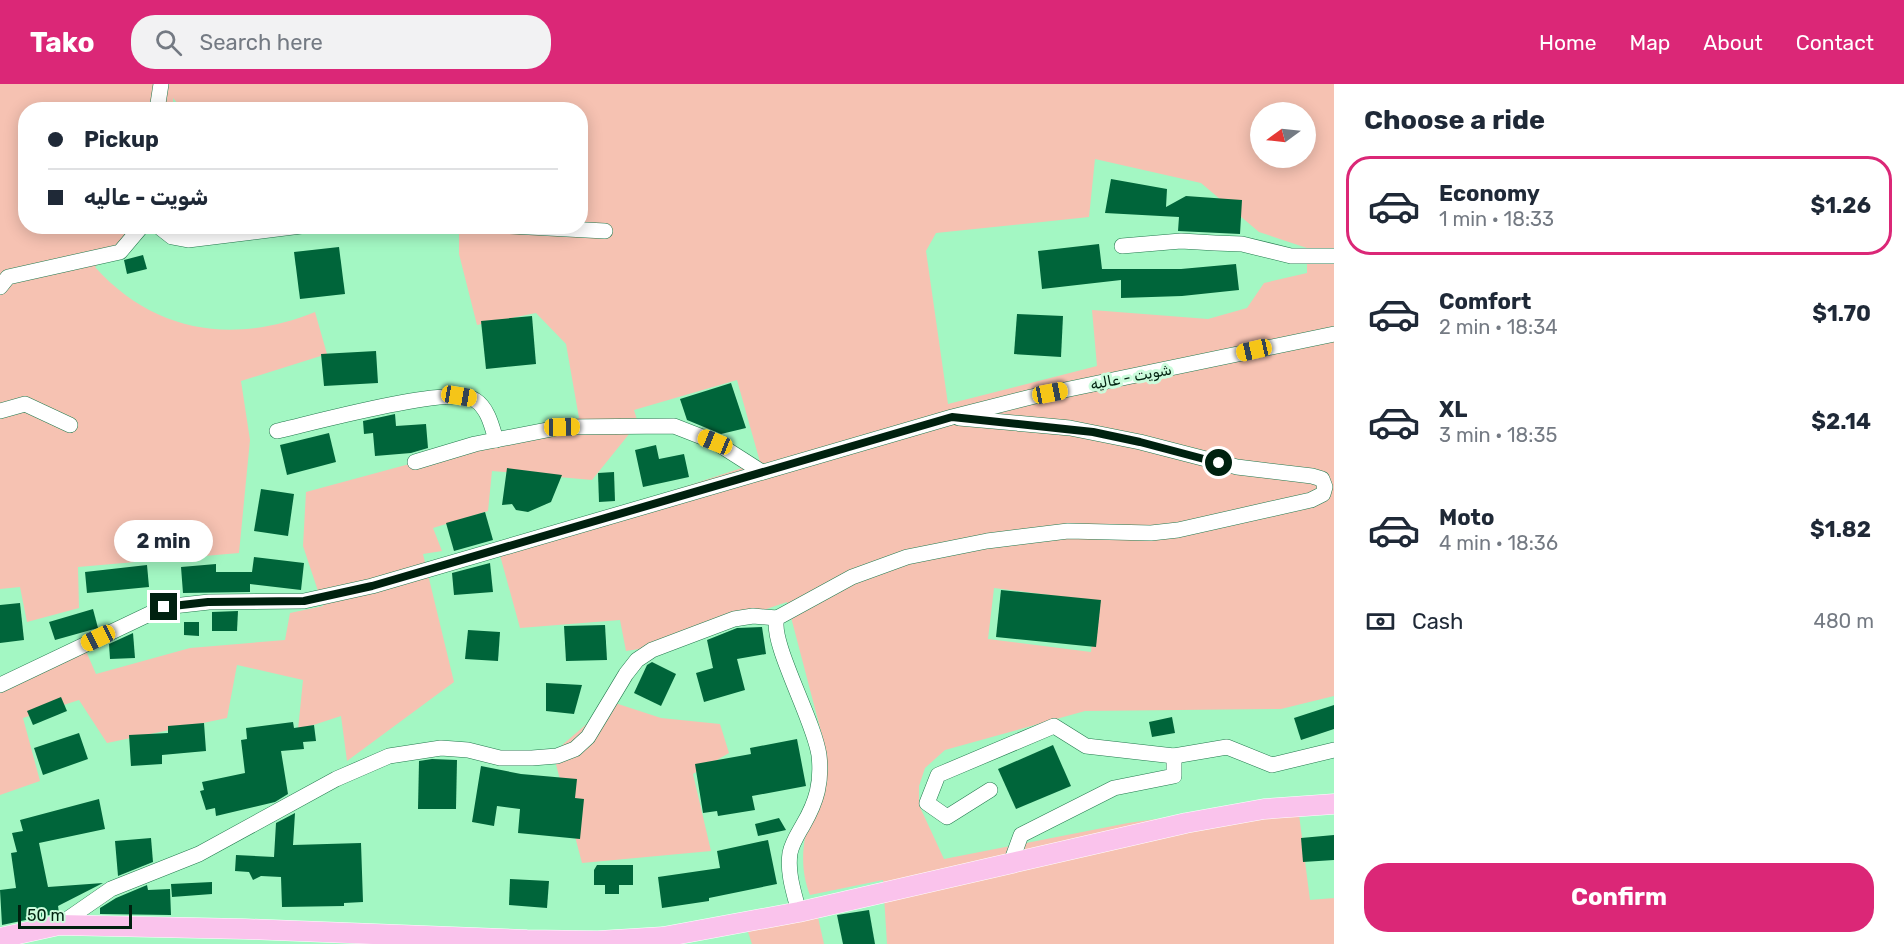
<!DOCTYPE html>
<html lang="en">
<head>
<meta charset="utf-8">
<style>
	body { margin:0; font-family:Rubik,"Noto Naskh Arabic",sans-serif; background:#f2f2f3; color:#1f2937; height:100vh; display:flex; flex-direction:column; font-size:22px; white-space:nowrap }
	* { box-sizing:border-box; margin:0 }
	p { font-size:20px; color:#747a83 }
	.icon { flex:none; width:33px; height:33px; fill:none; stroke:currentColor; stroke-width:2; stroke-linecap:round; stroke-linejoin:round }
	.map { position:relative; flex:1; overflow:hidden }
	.details { display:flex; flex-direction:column; background:#fff; width:570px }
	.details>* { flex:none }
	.top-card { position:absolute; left:18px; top:18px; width:570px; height:132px; border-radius:24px; box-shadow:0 3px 15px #0003; display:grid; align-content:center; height:132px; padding:0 30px; background:#fff }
	.needle { width:39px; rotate:255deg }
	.controls { position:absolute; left:1250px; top:18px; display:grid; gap:12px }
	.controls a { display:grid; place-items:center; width:66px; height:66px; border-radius:50%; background:#fff; box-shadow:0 3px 15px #0003; font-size:30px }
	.scale { position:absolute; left:18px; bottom:15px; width:114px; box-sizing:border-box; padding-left:6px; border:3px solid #00210f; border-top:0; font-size:16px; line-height:21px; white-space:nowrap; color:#00210f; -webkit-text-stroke:4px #cbfcdc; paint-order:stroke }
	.end { position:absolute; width:27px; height:27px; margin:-14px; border:8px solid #00210f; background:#fff; box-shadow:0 0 0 3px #fff }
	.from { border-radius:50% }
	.bubble { position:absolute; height:42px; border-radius:21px; background:#fff; box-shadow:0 3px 15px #0003; font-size:20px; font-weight:700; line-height:42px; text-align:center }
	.car { position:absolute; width:18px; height:36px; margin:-18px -9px; border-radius:8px; box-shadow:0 0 4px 2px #0007; background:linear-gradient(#f5c518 24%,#345 0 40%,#f5c518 0 76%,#345 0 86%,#f5c518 0) }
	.top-card b { display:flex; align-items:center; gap:21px; height:57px; font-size:22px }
	.top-card b+b { border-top:2px solid #e0e1e3 }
	.top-card i { width:15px; height:15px; background:#1f2937 }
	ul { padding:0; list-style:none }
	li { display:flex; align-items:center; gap:18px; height:99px; margin:0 12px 9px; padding:0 18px; border:3px solid transparent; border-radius:24px }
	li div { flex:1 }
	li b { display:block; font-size:22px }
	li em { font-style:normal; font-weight:700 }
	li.current { border-color:#db2777 }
	li>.icon { width:54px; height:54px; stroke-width:1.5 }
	h2 { padding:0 30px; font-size:27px; line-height:72px }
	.pay { display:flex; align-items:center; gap:15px; height:66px; padding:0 30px; font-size:22px }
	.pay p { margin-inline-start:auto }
	.primary-button { display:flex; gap:12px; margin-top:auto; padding:12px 30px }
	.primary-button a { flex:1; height:69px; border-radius:24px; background:#db2777; color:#fff; font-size:24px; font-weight:700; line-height:69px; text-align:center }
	header { display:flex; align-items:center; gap:36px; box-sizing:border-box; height:84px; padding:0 30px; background:#db2777; color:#fff }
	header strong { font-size:28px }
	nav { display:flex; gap:33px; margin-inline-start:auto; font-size:21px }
	.search { width:420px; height:54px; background:#f2f2f3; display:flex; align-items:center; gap:15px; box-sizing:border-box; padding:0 21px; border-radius:24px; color:#747a83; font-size:22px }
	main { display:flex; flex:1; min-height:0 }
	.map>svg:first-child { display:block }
	.green { fill:#f6c2b2; fill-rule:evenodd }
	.building { fill:#00653a }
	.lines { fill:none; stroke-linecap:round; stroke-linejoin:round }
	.minor-casing { stroke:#22794d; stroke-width:16 }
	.major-casing { stroke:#fff; stroke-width:21 }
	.minor { stroke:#fff; stroke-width:15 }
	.major { stroke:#fac3ec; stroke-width:20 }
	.route { stroke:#00210f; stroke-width:8 }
	.labels { text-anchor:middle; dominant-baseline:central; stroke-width:6; stroke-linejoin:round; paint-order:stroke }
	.street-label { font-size:15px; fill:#00210f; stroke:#cbfcdc }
</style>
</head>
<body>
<header>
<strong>Tako</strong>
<div class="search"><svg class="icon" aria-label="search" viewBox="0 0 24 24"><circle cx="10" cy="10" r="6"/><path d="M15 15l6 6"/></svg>Search here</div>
<nav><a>Home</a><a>Map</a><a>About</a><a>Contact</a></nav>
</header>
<main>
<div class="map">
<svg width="1334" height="860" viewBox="0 0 1334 860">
	<rect width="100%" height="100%" fill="#a3f7c3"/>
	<g class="green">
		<path d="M0,0H1334V612L1281,625L1085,627L945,666L925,684L919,702V721L944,775L1128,739L1297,715L1310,816L1334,814V860H887L883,796L810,811C789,759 823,712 824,659L787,518L659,562L626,567L620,536L520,544L498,464L760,378L737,296L634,326L638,339L592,396L492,387L488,427L433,444L442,467L423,470L454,598L347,677L341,632L298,646L303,596L237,581L227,634L107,659L79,616L23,634L40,697L0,711V601L86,567L96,590L190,564L285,556L290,529L323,522L303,462L306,408L579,334L566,260L536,229L477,241L459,170V143L580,142V26H183L173,14V25L26,26V142L137,143L95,183C154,249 234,261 315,228L327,270L241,297L250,356L239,469L78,483L79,524L27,538L20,503L0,505ZM1260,28H1305V74H1260ZM1095,75L1201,99L1259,148L1307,164V189L1264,199L1247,224L1208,235L1092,226L1097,282L948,320L926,167L936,149L1089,133ZM994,504L1097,517L1091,568L988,555Z"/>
		<path d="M612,618L661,634L720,640L729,669L693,690L711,767L582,779L553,669Z"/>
		<path d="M817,829L824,860H752L748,848Z"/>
	</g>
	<g class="building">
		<path d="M1111,95L1167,105L1166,123L1186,112L1242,116L1240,150L1178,147L1179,133L1105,129Z"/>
		<path d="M1099,160L1102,185H1181L1236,180L1239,206L1182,212L1121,214V196L1042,205L1038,167Z"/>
		<path d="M339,163L345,210L300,215L294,168Z"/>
		<path d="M143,171L147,185L127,190L124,176Z"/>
		<path d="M1017,230L1063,232L1061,273L1014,270Z"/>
		<path d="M532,232L536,280L486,285L481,237Z"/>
		<path d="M376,267L378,299L324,302L321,270Z"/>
		<path d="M731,299L746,344L721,350L687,336L680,315Z"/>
		<path d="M395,330L396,342L426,340L428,364L411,369L375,372L373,349L364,350L363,337Z"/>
		<path d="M329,349L336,378L287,391L280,361Z"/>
		<path d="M656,361L659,375L684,370L689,393L643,403L635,366Z"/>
		<path d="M507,384L562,391L551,418L528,428L516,426L512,420L502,421Z"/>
		<path d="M614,388L615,417L599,418L598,389Z"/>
		<path d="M261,405L294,410L288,452L254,447Z"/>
		<path d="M485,428L493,456L454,467L446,439Z"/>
		<path d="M254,473L304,479L301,506L250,500V508L183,509L181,483L216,480V488H252Z"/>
		<path d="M490,479L493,508L454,511L452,489Z"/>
		<path d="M147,481L149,503L87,509L85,488Z"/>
		<path d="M1001,506L1101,516L1096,563L996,553Z"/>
		<path d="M20,519L24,556L0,559V521Z"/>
		<path d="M93,525L98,544L55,556L49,538Z"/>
		<path d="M238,527L237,547H212V528Z"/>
		<path d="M184,538H199V552L184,551Z"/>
		<path d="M605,541L607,576L566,577L564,542Z"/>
		<path d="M762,543L766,570L737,575L745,606L704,618L696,589L713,584L707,556L737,544Z"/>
		<path d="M468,546L500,548L498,577L465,575Z"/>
		<path d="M133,549L135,574L110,575L109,560Z"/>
		<path d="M652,578L676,590L661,622L634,609L647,581Z"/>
		<path d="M546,599L582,601L574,630L546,627Z"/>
		<path d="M61,613L67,627L33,641L27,627Z"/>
		<path d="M1334,621V645L1301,656L1294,634Z"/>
		<path d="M1172,633L1175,649L1152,653L1149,638Z"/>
		<path d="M293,638L294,644L314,641L316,657L303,658L304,665L281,667L288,710L275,718L216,732L215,724L206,726L200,707L204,706L202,698L245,689L241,656L247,655L246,644Z"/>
		<path d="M204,639L206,667L162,671V680L131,682L129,651L168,649V642Z"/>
		<path d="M79,649L88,675L43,691L34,664Z"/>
		<path d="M797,655L806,702L752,712L755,726L718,732L717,727L703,729L695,680L751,670L750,664Z"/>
		<path d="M1053,661L1071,702L1016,725L998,685Z"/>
		<path d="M432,675L457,676L456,725H418L419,677Z"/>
		<path d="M481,682L521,690L577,695L575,714L584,715L580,755L518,749L520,725L497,722L494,742L472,738Z"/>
		<path d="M99,715L105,745L39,759L48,803L103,799L58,822L59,829L2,841L0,806L16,804L11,769L17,768L12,749L23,747L20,736Z"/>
		<path d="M295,729L293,761L361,759L363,818L344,819V822L282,823L281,793L261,792L253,796L249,788L235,787L236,771L274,773L276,739Z"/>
		<path d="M779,734L786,746L758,752L755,740Z"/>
		<path d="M1334,751V776L1303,778L1301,754Z"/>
		<path d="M151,754L153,778L118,792L115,757Z"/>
		<path d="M768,756L777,800L709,814V817L662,824L658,793L720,784L717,767Z"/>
		<path d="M597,781H633V801H619V810H605V801H594V786Z"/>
		<path d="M510,795L549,797L547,824L509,821Z"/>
		<path d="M212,798V810L172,813L171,800Z"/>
		<path d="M147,801L148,806L170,805L171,831L100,830V824L116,814Z"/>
		<path d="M869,826L875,860H843L837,831Z"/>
	</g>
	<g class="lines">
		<g class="minor-casing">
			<g id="minor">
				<path d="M157,26L161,0"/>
				<path d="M158,142L172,153L188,156L301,142"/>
				<path d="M510,142L605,147"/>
				<path d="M1122,162L1181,157L1215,159L1242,160L1291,172H1334"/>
				<path d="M0,203L8,193L120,168L142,142"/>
				<path d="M0,327L25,320L70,341"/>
				<path d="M277,347C309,340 453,300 475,316C488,324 492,343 496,356"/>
				<path d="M415,378L475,360L562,343L674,342L715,358L762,388"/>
				<path d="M0,601L164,523L209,518L304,517L372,502L952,333L1031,313L1334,250"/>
				<path d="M1174,672L1227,663L1272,681L1334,666"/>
				<path d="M990,706L947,733L927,719L938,691L1054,642L1086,662L1174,672V692L1114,704L1021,751L1010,781"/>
				<path d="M799,828C794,809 787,789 790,769C792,759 798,750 803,741C817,717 822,698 819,671C814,636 769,557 777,534L852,493L907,473L987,457L1068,447L1151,449L1178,446L1311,416L1323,410L1325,403L1322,395L1312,392L1237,383L1140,358L1070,344L959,334"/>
				<path d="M59,841L111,805L199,770L336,695L389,672L441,664L468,666L500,674H532L557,672L575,665L588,653L626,590L637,576L652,566L734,535L753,532L777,534"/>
			</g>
		</g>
		<g class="major-casing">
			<path id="major" d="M0,854L59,841L245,845L527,856L598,857L663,853L799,828L1186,739L1264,725L1334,720"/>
		</g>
		<use href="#minor" class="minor"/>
		<use href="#major" class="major"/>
	</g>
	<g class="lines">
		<path class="route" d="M164,523L208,518L304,517L372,502L952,333L1093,348L1140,358L1219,379"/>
	</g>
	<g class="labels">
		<g class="street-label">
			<text transform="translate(1131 293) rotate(-11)">شويت - عاليه</text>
		</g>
	</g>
</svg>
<div class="controls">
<a><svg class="needle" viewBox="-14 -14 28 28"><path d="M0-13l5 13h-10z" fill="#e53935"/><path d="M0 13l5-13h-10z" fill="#747a83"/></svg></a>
</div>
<div class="scale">50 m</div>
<i class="end from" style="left:1219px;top:379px"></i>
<i class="end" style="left:164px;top:523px"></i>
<div class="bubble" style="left:114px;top:436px;width:99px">2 min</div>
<i class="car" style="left:1254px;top:266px;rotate:257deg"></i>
<i class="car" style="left:1050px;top:309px;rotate:79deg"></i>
<i class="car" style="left:459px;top:312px;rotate:100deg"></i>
<i class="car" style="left:562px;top:343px;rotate:89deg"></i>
<i class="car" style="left:715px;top:358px;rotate:292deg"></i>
<i class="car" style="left:98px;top:554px;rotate:244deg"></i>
<div class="top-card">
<b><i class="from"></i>Pickup</b>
<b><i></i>شويت - عاليه</b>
</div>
</div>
<section class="details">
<h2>Choose a ride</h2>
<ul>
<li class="current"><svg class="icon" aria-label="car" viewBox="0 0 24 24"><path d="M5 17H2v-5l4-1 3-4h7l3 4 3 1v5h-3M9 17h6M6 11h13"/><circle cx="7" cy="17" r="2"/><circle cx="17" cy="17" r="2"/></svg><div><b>Economy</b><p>1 min · 18:33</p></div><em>$1.26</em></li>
<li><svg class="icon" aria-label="car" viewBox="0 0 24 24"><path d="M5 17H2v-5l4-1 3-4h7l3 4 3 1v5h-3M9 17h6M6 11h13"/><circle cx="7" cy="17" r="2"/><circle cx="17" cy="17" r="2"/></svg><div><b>Comfort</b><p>2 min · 18:34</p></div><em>$1.70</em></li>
<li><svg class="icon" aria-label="car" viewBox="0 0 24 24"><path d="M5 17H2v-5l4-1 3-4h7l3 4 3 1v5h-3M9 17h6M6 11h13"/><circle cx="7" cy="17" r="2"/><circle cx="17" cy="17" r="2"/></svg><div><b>XL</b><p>3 min · 18:35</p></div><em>$2.14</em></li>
<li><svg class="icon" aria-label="car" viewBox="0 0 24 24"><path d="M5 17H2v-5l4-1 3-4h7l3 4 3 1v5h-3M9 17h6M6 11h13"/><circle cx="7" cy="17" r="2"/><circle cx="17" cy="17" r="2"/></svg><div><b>Moto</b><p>4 min · 18:36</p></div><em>$1.82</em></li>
</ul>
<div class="pay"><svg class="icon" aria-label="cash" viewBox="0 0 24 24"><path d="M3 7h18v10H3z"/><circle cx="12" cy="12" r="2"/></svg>Cash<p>480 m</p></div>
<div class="primary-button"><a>Confirm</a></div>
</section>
</main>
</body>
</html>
